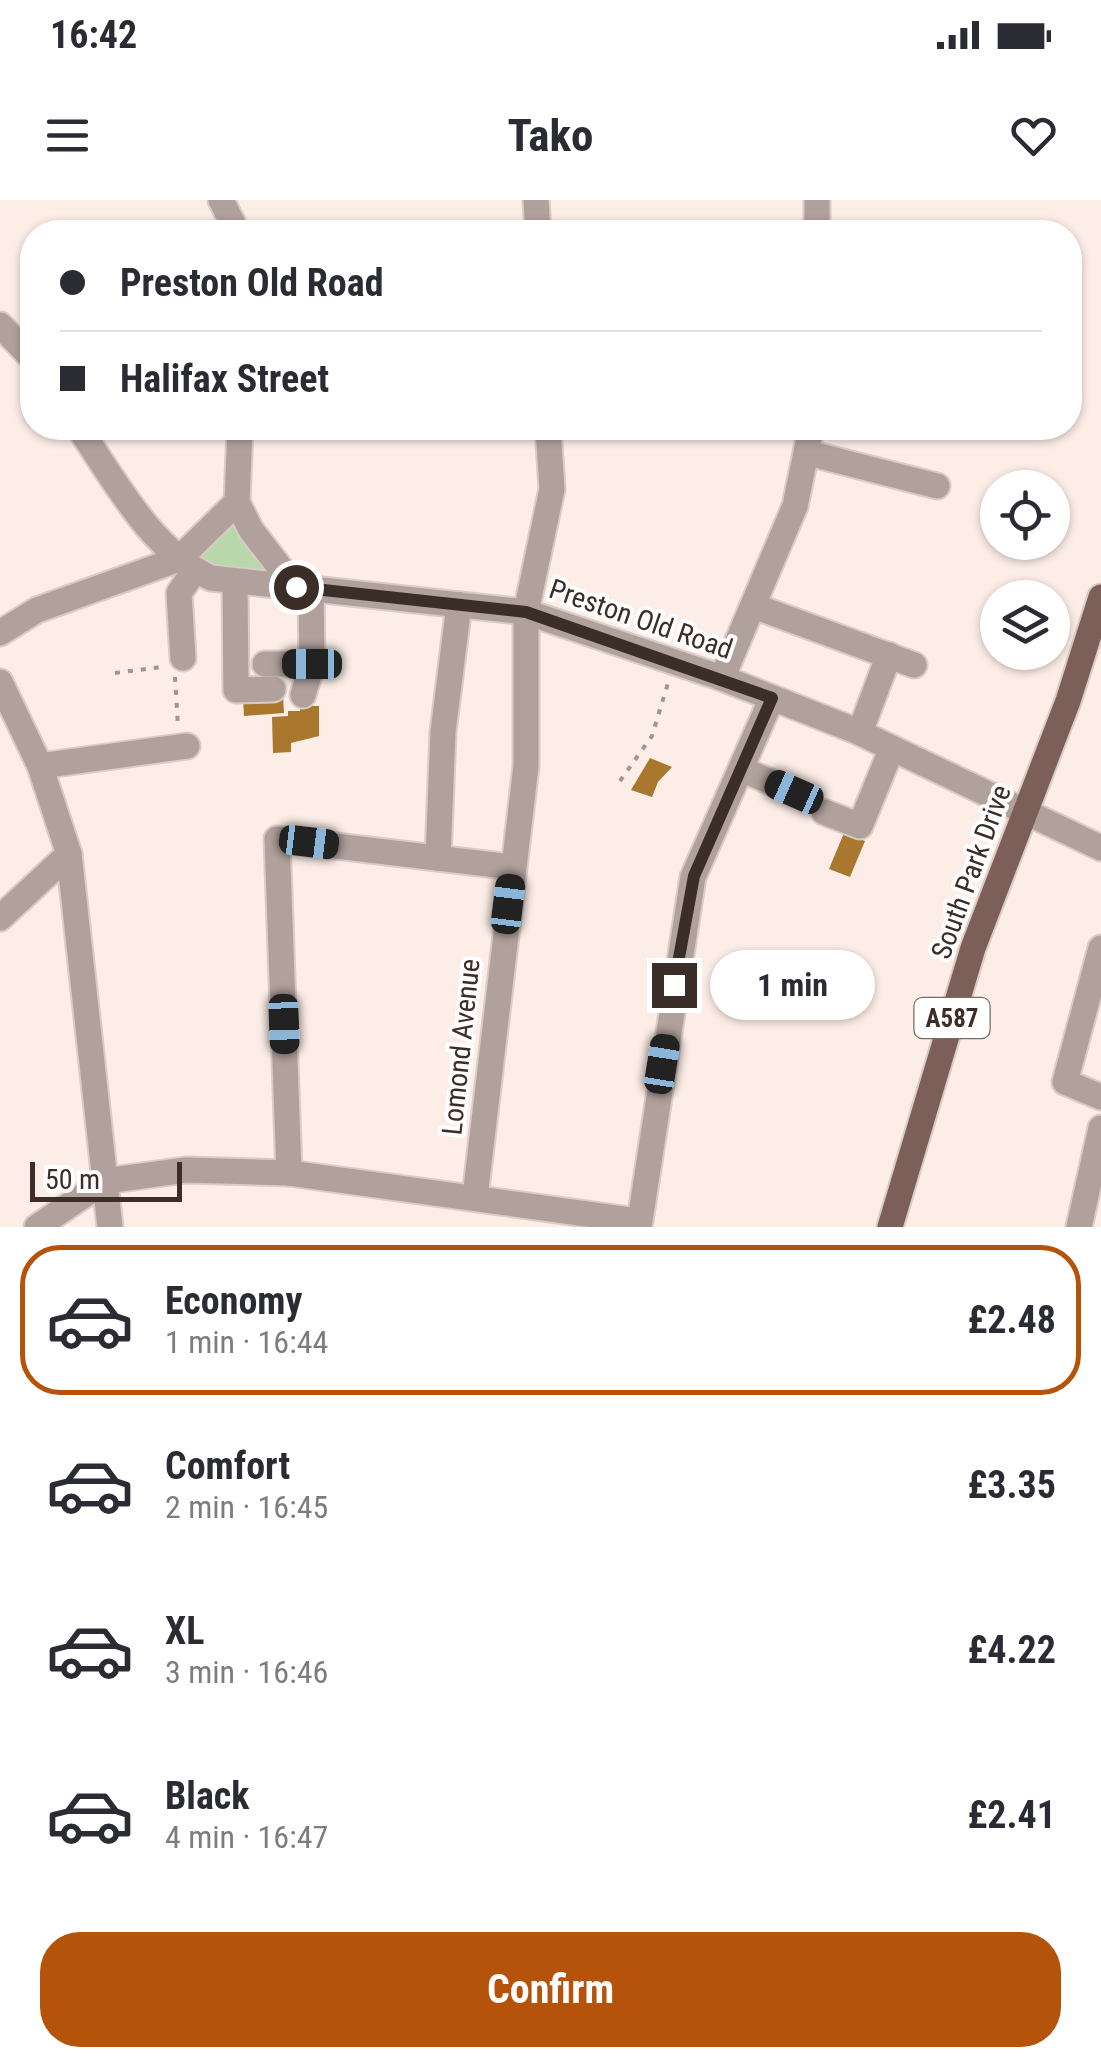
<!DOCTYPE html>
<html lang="en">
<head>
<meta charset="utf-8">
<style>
	body { margin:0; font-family:"Roboto Condensed",sans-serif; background:#f7f7f7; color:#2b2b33; height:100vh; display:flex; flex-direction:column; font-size:38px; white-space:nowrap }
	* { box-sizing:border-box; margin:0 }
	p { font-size:32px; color:#7c7c81 }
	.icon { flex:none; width:55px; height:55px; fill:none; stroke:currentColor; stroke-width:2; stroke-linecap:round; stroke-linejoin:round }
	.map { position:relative; height:1027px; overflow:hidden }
	.sheet { display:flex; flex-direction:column; background:#fff; flex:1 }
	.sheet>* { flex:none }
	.guide { position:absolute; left:20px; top:20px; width:1062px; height:220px; border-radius:40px; box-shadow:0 2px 8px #0004; display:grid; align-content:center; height:220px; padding:0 40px; background:#fff }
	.fabs { position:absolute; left:980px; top:270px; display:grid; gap:20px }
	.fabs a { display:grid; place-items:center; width:90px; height:90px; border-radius:50%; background:#fff; box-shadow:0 2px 8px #0004; font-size:50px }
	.scale { position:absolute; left:30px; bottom:25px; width:152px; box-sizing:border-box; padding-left:10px; border:5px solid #3b2e28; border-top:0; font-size:28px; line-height:35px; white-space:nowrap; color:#3b2e28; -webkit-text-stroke:8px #fefefe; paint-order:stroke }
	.end { position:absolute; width:45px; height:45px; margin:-22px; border:12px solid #3b2e28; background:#fff; box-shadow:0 0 0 5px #fff }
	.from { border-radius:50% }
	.bubble { position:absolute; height:70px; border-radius:35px; background:#fff; box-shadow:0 2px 8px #0004; font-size:32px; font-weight:700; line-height:70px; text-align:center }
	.car { position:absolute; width:30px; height:60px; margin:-30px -15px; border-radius:12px; box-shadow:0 0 8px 2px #0007; background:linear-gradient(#222 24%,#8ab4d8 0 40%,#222 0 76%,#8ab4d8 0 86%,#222 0) }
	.guide b { display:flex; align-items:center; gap:35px; height:95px; font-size:38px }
	.guide b+b { border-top:2px solid #e1e1e2 }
	.guide i { width:25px; height:25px; background:#2b2b33 }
	ul { padding:18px 0 0; list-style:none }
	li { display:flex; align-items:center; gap:30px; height:150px; margin:0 20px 15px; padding:0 20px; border:5px solid transparent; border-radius:40px }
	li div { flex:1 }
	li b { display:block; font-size:38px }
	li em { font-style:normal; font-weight:700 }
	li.active { border-color:#b45309 }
	li>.icon { width:90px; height:90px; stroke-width:1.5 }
	.action { display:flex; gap:20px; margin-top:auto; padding:20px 40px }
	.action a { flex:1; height:115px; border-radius:40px; background:#b45309; color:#fff; font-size:40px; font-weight:700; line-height:115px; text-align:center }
	.status { display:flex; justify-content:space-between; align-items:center; height:70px; padding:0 50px; background:#fff; direction:ltr }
	.status svg { height:28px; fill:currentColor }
	header { display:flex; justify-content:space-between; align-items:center; height:130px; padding:0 40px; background:#fff; font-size:45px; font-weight:700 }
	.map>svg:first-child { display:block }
	.green { fill:#b8d8aa }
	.building { fill:#a9772e }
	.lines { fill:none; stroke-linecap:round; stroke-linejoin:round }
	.minor-casing { stroke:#d9cbc5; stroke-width:29 }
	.major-casing { stroke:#d9cbc5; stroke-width:29 }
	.path { stroke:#a2948e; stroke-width:4; stroke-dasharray:5 8; stroke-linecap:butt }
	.minor { stroke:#b1a19d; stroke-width:25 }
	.major { stroke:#7b5f58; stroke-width:25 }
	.route { stroke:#3b2e28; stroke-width:12 }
	.labels { text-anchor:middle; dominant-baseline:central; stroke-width:8; stroke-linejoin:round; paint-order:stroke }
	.shield { fill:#fefefe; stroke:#766c68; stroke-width:2.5 }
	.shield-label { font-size:25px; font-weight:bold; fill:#3b2e28 }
	.street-label { font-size:28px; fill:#3b2e28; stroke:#fefefe }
</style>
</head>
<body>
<div class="status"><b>16:42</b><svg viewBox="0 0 49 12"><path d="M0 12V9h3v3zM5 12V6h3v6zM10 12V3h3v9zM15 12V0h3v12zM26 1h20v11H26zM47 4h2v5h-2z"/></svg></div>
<header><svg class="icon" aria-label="menu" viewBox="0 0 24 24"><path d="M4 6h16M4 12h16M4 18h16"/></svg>Tako<svg class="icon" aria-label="heart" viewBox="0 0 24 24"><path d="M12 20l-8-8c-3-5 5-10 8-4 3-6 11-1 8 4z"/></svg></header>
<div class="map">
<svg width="1101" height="1027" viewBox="0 0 1101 1027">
	<rect width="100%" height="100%" fill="#fcede7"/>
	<path class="green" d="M233,322L272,368L259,380L193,359Z"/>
	<g class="building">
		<path d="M283,496L284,513L244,516L243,498Z"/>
		<path d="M300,506H319V536L291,543V552L273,553L272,517L288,516V511H300Z"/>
		<path d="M650,558L672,567L658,582L652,597L631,590Z"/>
		<path d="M844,633L865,641L850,677L829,669Z"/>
	</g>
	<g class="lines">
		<g class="minor-casing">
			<g id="minor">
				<path d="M221,0L237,32"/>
				<path d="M536,0L538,32"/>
				<path d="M817,0V32"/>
				<path d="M0,125L32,158"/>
				<path d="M79,228C115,281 151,350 211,378L526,412L722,478L854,530L1101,648"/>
				<path d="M240,228L237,302L251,330L295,387"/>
				<path d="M808,253L937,286"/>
				<path d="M235,382L236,490L273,489"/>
				<path d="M754,406L914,465"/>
				<path d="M0,433L37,410L179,359L237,302"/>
				<path d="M183,458L179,393L195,370"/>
				<path d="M265,464H312L311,388"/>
				<path d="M722,478L795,306L811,228"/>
				<path d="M0,482L40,566L69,654L110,1027"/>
				<path d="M303,495L312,464"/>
				<path d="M860,532L889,455"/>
				<path d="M40,566L187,546"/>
				<path d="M741,569L794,592"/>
				<path d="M824,612L860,626L892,548"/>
				<path d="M438,658L443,532L459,405"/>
				<path d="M0,718L69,654"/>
				<path d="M1101,748L1065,882L1101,897"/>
				<path d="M289,973L277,639L512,667"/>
				<path d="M475,997L526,566V412L552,289L548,228"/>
				<path d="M37,1027L105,981L186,970L289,973L637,1021"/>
				<path d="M639,1027L693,677L772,498"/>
				<path d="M1079,1027L1101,928"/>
			</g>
		</g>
		<g class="major-casing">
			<path id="major" d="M890,1027L973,748L1068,501L1101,397"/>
		</g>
		<g class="path">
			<path d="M115,473L162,467"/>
			<path d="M175,477L178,527"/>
			<path d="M620,581L652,536L668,483"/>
		</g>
		<use href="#minor" class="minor"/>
		<use href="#major" class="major"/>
	</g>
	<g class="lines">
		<path class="route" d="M296,387L526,412L772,498L694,676L674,785"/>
	</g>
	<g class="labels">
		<rect class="shield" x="914.5" y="798" width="75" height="40" rx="8"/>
		<g class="shield-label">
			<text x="952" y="818">A587</text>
		</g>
		<g class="street-label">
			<text transform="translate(641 419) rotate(19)">Preston Old Road</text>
			<text transform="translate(971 672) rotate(-70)">South Park Drive</text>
			<text transform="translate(461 847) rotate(-84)">Lomond Avenue</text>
		</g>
	</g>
</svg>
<div class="fabs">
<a><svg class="icon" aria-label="locate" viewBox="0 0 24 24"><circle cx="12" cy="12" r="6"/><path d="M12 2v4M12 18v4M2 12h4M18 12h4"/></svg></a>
<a><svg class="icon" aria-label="layers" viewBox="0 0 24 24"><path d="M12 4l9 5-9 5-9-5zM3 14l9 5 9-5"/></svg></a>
</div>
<div class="scale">50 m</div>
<i class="end from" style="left:296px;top:387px"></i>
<i class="end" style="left:674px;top:785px"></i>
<div class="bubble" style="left:710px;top:750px;width:165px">1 min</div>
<i class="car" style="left:312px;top:464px;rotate:270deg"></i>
<i class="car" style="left:794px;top:592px;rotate:294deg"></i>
<i class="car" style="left:309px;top:642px;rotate:97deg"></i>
<i class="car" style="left:508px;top:704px;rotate:7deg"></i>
<i class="car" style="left:284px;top:824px;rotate:178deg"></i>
<i class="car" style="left:662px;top:864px;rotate:9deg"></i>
<div class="guide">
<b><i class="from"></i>Preston Old Road</b>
<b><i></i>Halifax Street</b>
</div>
</div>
<section class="sheet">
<ul>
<li class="active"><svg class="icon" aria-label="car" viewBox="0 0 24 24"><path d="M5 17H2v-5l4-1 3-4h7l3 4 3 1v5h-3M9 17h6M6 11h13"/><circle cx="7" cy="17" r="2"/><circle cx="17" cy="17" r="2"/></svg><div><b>Economy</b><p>1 min · 16:44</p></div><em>£2.48</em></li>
<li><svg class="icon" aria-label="car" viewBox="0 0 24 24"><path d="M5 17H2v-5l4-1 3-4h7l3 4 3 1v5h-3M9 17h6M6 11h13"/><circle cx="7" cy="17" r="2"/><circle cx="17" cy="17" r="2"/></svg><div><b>Comfort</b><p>2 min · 16:45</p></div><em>£3.35</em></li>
<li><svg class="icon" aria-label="car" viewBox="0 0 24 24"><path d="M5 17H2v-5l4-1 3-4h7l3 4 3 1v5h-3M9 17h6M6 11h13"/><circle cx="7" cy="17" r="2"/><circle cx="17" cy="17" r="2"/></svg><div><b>XL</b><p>3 min · 16:46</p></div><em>£4.22</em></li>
<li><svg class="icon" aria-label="car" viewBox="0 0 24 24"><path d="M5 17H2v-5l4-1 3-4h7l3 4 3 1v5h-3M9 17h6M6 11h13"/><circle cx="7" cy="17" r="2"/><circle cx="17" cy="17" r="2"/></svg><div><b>Black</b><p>4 min · 16:47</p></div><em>£2.41</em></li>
</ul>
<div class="action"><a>Confirm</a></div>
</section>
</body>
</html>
